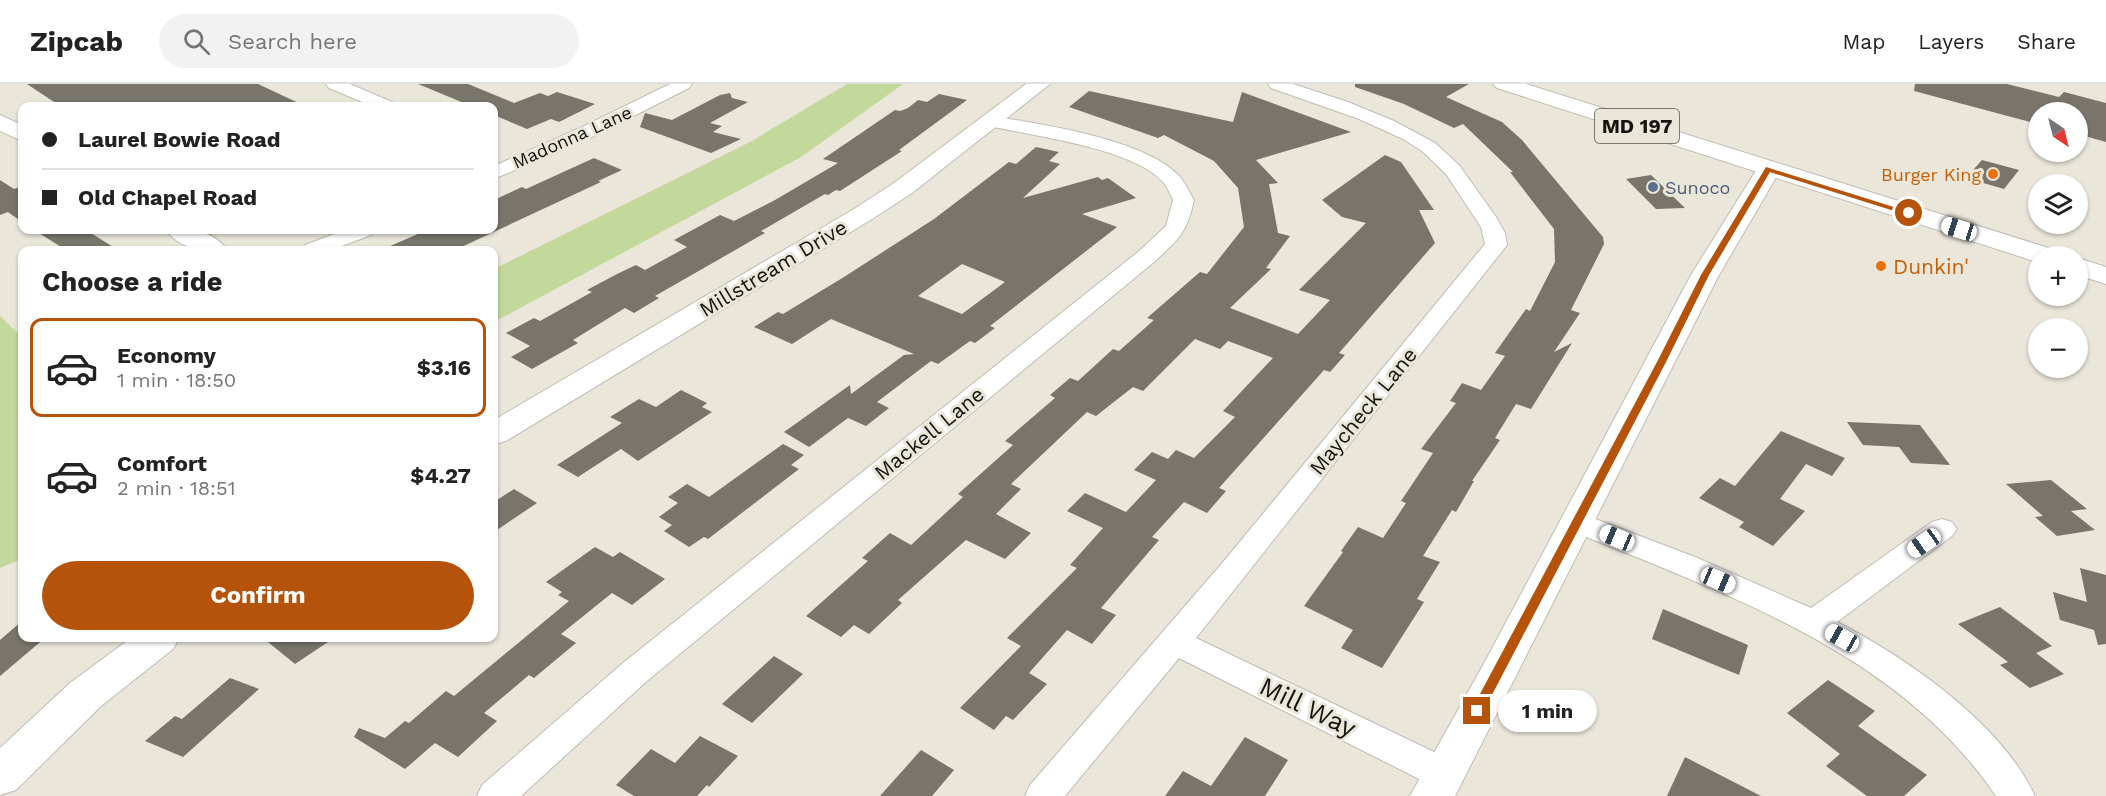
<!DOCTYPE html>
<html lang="en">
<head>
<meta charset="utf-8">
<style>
	body { margin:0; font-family:"Work Sans",sans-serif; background:#f2f2f2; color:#222; height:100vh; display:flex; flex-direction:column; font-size:22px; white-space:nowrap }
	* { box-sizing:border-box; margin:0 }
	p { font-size:20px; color:#767676 }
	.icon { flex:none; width:33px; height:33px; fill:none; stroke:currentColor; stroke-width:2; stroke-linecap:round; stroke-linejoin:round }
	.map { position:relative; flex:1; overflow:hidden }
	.panel { position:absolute; left:18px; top:162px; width:480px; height:396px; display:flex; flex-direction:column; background:#fff; border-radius:12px; box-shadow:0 2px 4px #0004 }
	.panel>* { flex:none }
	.hud { position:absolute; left:18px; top:18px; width:480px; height:132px; border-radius:12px; box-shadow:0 2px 4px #0004; display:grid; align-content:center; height:132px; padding:0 24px; background:#fff }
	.needle { width:39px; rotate:145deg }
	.fabs { position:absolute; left:2028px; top:18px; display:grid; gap:12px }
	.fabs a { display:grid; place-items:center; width:60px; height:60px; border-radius:50%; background:#fff; box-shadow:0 2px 4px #0004; font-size:30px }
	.end { position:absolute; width:27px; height:27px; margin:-14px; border:8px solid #b45309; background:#fff; box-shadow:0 0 0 3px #fff }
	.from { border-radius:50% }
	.bubble { position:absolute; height:42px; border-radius:21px; background:#fff; box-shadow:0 2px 4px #0004; font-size:20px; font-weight:700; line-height:42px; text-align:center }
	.car { position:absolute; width:18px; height:36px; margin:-18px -9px; border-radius:8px; box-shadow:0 0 4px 2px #0007; background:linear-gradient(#fff 24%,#345 0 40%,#fff 0 76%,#345 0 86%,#fff 0) }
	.hud b { display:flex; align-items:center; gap:21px; height:57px; font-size:22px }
	.hud b+b { border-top:2px solid #e0e0e0 }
	.hud i { width:15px; height:15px; background:#222 }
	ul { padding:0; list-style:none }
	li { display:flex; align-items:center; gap:18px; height:99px; margin:0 12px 9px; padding:0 12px; border:3px solid transparent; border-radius:12px }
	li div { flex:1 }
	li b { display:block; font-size:22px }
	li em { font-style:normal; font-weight:700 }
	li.active { border-color:#b45309 }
	li>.icon { width:54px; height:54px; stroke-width:1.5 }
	h2 { padding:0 24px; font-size:27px; line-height:72px }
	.button { display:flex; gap:12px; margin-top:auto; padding:12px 24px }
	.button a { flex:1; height:69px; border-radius:36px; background:#b45309; color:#fff; font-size:24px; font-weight:700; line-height:69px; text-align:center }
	header { display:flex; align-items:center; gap:36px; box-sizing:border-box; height:84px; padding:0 30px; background:#fff; border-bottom:2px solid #e0e0e0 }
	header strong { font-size:28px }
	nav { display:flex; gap:33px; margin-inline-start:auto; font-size:21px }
	.search { width:420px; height:54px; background:#f2f2f2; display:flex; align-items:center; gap:15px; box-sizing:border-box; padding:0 21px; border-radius:33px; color:#767676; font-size:22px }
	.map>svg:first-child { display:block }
	.green { fill:#c2d99b }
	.building { fill:#79756a; fill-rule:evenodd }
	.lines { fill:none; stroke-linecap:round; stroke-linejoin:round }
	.minor-casing { stroke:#c0bcb0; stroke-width:2 }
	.tertiary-casing { stroke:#c0bcb0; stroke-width:2 }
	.primary-casing { stroke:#c0bcb0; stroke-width:2 }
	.minor { fill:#fff; fill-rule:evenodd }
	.tertiary { fill:#fff; fill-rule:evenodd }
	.primary { fill:#fff; fill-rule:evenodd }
	.route { fill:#b45309 }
	.food-dot { fill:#e8710a; stroke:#eae6da; stroke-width:2 }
	.service-dot { fill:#5c6f8a; stroke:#eae6da; stroke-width:2 }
	.labels { text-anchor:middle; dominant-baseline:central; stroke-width:6; stroke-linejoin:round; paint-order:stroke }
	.far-street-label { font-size:18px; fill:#161410; stroke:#eae6da }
	.far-food-label { font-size:18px; fill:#c56008; stroke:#eae6da; text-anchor:end }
	.far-service-label { font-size:18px; fill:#4e5e75; stroke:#eae6da; text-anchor:start }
	.shield { fill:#eae6da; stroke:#56534d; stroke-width:1.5 }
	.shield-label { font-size:20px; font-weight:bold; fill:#161410 }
	.food-label { font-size:21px; fill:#c56008; stroke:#eae6da; text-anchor:start }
	.street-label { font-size:21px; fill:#161410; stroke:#eae6da }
	.near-street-label { font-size:26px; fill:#161410; stroke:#eae6da }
</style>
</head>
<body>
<header>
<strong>Zipcab</strong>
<div class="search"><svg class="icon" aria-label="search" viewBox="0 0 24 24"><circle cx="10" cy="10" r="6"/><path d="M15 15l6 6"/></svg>Search here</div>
<nav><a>Map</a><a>Layers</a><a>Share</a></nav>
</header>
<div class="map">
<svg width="2106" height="712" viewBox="0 0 2106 712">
	<rect width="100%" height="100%" fill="#eae6da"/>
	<g class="green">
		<path d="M847,0H903L801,73L494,238V185L750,58Z"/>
		<path d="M0,232L22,253V475L0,484Z"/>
	</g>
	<g class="building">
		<path d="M27,0H258L305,22H60Z"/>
		<path d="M418,0H468L514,19L540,9L548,12L557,8L595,20L559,38L551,35L527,45L494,31V22H471Z"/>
		<path d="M1355,0H1469L1446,13L1502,38L1522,56L1603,153L1604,160L1571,226L1580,229L1554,268L1572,259L1531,325L1516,320L1495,354L1500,356L1472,397H1474L1456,428L1452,426L1423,472L1440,478L1417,515L1424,518L1382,584L1341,564L1353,546L1304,522L1343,468L1341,467L1358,443L1383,454L1406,419L1401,417L1433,369L1421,365L1456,319L1450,317L1462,299L1481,306L1505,272L1495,269L1526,225L1530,227L1555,178L1554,145L1510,88H1513L1463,40L1454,44L1404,20L1355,3Z"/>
		<path d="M1915,0H2007L2059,13L2064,8L2106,19V58L2078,50V28H2038V40L1914,7Z"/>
		<path d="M1089,7L1233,38L1242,8L1351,48L1256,76L1278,99L1269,100L1278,149L1290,152L1266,184L1271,185L1230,224L1298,250L1330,216L1299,206L1366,139L1342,133L1322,116L1385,71L1401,78L1434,126H1419L1435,159L1339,269L1345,271L1330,288L1324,286L1219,404L1226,407L1207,429L1184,418L1152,453L1159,456L1101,524L1116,531L1092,560L1067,546L1029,589L1047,600L1013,636L1006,632L994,646L960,624L1021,562L1007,554L1077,484L1070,481L1103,444L1067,427L1085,409L1126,428L1156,396L1134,386L1152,368L1168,375L1176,366L1194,374L1235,333L1223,327L1273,274L1228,257L1220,265L1195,255L1143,307L1133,303L1096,332L1087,328L1011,400L1021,405L996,430L1031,449L1005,475L966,456L898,516L902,519L869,550L854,541L841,553L806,532L868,477L862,474L890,449L911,461L963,413L958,410L1013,361L1005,357L1055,314L1050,311L1070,294L1078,297L1113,265L1119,267L1154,236L1147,234L1200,188L1207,190L1244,143L1238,104L1214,77L1164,51L1158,54L1069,23Z"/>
		<path d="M730,9L732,14L748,18L710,39L722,42L713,48L741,55L711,69L640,43L645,29L672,36L720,11Z"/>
		<path d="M939,10L967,16L899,66L902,67L840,107L836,106L828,111L825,110L761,147L765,149L655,212L659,214L634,229L625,224L573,256L578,259L532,285L511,273L530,262L506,249L534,234L540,237L592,208L587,206L617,190L636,181L645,186L687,163L674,156L720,131L734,137L775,116L838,79L823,75L895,26L900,27L908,24L918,16L927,18Z"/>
		<path d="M1036,63L1059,68L1049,77L1060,80L1023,114L1098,93L1102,96L1108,94L1136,114L1082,130L1117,143L990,242L995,244L975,259L970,257L938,280L931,277L877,318L889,324L866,342L848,334L809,363L784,348L850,301L851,310L904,271L914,270L831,235L792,260L754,243L778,228L783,230L844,193L934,135L1009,78L1016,80ZM962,180L1005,198L962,230L918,212Z"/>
		<path d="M594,74L622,86L598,97L601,98L455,166H381L427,146H494V116L522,103L526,105Z"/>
		<path d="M1982,76L2019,86L2004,105L1966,94Z"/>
		<path d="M1651,91L1685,124L1656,125L1626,95Z"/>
		<path d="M0,96L14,105L22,102V138L8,128L0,131Z"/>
		<path d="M34,146H86L118,166H66Z"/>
		<path d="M681,306L707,319L702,323L712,328L638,377L621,365L578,393L557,381L622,339L610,333L639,315L656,323Z"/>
		<path d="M1847,338L1920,341L1950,381L1911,379L1899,363L1863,361Z"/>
		<path d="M1781,347L1845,374L1832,392L1806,380L1780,415L1805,427L1773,462L1739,443L1744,438L1699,414L1720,394L1735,402Z"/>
		<path d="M783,360L804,371L791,381L799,385L708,455L704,453L689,463L664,447L672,441L659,433L678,419L668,413L687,400L709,413Z"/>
		<path d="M2051,396L2087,425L2071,427L2095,446L2057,452L2035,433L2043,432L2006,400Z"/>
		<path d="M514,405L537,419L494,448V418Z"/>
		<path d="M595,463L613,473L620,468L665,495L632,521L612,509L561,550L576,559L534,594L529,591L484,629L497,637L458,673L435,659L405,685L354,653L359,644L385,654L405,637L409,639L446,607L454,612L569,517L558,511L562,508L546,498Z"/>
		<path d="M2080,484L2106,491V560L2098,561L2094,546L2060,536L2053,508L2087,518Z"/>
		<path d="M2000,523L2052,562L2036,569L2064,590L2030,604L2000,581L2008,578L1958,540Z"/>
		<path d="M1663,525L1748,561L1739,591L1652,555Z"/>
		<path d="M22,537V554H45L0,592V556Z"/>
		<path d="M263,554H334L295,580Z"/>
		<path d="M774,572L803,590L752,639L722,620Z"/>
		<path d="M230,594L259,605L183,673L145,657L175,632L182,635Z"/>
		<path d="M1828,596L1875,627L1858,642L1927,691L1904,712H1867L1826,682L1840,670L1787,629Z"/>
		<path d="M700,652L738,672L709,703L707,701L697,712H634L616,701L651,665L675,679Z"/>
		<path d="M1245,653L1288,676L1265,712H1165L1183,687L1211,702Z"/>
		<path d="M921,666L954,686L932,712H880Z"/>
		<path d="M1685,673L1761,712H1667Z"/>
	</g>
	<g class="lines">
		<g class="minor-casing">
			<g id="minor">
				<path d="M326,0H350L392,18L395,22H372L329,4Z"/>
				<path d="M670,0H692L689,4L594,52L494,95V82L580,44Z"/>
				<path d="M1268,0H1293L1348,18L1394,37L1435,59L1459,81L1496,133L1505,149L1507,161L1196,554L1455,678L1460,689L1455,700L1442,705L1429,700L1179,574L1065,712H1025L1030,701L1224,477L1485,160L1481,143L1446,90L1422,67L1403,55L1359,35L1271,4Z"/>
				<path d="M991,32C1040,40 1145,55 1179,92C1185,98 1189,108 1194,116C1187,149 1179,155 1154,178L647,597L521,712H477L482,701L623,579L1138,168L1166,142L1173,116C1170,110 1168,104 1164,99C1133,63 1030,52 985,41L982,37L985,33Z"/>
				<path d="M345,146H374L371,151L331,166H302L305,161Z"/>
				<path d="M1577,428L1695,473L1811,524L1932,438L1942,435L1952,438L1957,445L1952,452L1837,538C1907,574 2001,639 2035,712H1996C1898,567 1722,509 1567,445L1562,438L1567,431Z"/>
			</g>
		</g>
		<g class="tertiary-casing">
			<g id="tertiary">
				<path d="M1026,0H1050L912,109L872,135L506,357L494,360V336L854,125L894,99Z"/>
				<path d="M0,31L22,41V57L0,47Z"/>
				<path d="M1769,78L1777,80L1781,85L1719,191L1455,712H1410L1487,574L1691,191L1757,85L1761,80Z"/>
				<path d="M166,146C187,144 214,146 227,166C206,168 180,166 166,146Z"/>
				<path d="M131,554H179L173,565L100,623L16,706L0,711V664L70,599Z"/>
			</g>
		</g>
		<g class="primary-casing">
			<g id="primary">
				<path d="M1493,0H1526L2055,166L2059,172H2038V178H2037L1497,4Z"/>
				<path d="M2078,174L2106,183V200L2078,191Z"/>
			</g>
		</g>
		<use href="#minor" class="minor"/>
		<use href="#tertiary" class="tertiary"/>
		<use href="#primary" class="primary"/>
	</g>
	<path class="route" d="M1766,83L1913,129L1907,131L1770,88L1709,191L1666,278L1482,630H1473L1471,627L1473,623L1657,278L1701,191Z"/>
	<g class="food-dot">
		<circle cx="1993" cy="90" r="6"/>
		<circle cx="1881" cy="182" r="6"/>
	</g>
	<circle class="service-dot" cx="1653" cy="103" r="6"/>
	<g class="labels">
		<g class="far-street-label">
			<text transform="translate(572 53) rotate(-24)">Madonna Lane</text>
		</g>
		<g class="far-food-label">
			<text x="1981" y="90">Burger King</text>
		</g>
		<g class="far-service-label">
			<text x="1665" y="103">Sunoco</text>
		</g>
		<rect class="shield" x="1595" y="25" width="84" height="34" rx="4.5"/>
		<g class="shield-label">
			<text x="1637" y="42">MD 197</text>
		</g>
		<g class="food-label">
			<text x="1893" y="182">Dunkin'</text>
		</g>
		<g class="street-label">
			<text transform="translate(773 184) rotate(-31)">Millstream Drive</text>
			<text transform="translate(1363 327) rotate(-51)">Maycheck Lane</text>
			<text transform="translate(929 349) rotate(-39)">Mackell Lane</text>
		</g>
		<g class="near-street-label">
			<text transform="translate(1308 623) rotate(26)">Mill Way</text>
		</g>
	</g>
</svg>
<div class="fabs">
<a><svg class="needle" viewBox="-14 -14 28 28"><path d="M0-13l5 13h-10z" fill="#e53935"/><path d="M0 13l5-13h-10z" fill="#767676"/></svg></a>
<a><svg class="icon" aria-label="layers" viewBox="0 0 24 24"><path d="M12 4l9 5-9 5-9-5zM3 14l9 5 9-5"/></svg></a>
<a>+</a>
<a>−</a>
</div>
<i class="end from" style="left:1909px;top:129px"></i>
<i class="end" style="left:1477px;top:627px"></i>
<div class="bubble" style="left:1498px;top:606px;width:99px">1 min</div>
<i class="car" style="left:1959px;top:145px;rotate:287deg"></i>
<i class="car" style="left:1617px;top:454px;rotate:293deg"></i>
<i class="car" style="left:1924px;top:459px;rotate:235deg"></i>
<i class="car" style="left:1718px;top:496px;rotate:113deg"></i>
<i class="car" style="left:1842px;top:554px;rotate:299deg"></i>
<div class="hud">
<b><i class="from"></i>Laurel Bowie Road</b>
<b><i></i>Old Chapel Road</b>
</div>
<section class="panel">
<h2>Choose a ride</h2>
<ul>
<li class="active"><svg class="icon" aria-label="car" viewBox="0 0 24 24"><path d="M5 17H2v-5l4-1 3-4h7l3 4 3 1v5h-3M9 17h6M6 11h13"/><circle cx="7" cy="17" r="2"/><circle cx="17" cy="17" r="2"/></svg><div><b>Economy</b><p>1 min · 18:50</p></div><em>$3.16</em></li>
<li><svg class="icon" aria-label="car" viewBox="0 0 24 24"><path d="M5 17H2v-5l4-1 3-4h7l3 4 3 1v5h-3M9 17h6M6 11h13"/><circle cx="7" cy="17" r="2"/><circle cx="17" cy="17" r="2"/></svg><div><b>Comfort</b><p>2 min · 18:51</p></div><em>$4.27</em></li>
</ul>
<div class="button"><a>Confirm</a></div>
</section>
</div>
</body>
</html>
